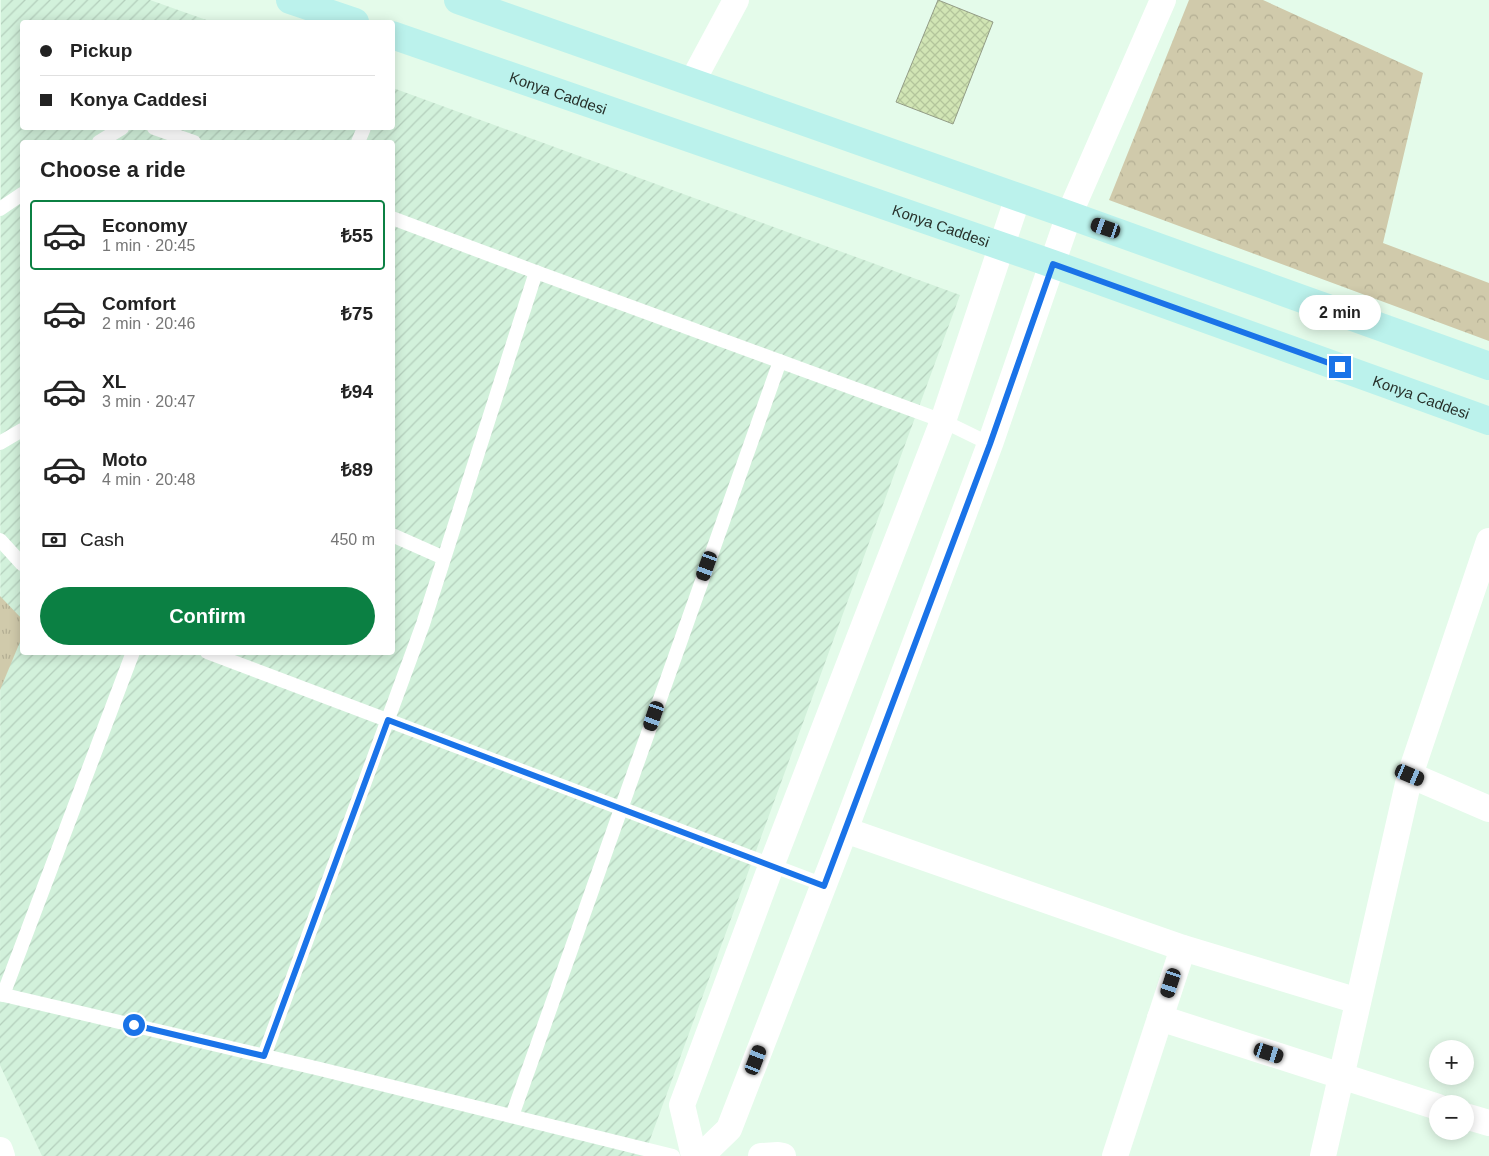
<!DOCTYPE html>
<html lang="en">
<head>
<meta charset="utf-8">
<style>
	body { margin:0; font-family:Arial,sans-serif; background:#f2f2f2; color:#222; height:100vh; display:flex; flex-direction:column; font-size:19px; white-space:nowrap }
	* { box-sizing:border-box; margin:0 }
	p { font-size:16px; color:#767676 }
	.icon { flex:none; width:28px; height:28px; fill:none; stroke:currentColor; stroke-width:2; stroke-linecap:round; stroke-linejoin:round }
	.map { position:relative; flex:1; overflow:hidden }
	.side { position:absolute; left:20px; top:140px; width:375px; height:515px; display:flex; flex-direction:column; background:#fff; border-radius:5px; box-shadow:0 2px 12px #0003 }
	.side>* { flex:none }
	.banner { position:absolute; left:20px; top:20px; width:375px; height:110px; border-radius:5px; box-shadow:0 2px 12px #0003; display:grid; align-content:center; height:110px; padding:0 20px; background:#fff }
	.tools { position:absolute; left:1429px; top:1040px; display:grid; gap:10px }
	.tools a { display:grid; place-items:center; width:45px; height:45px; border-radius:50%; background:#fff; box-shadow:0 2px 12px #0003; font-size:25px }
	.end { position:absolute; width:22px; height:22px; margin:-11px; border:6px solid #1a73e8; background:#fff; box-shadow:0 0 0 2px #fff }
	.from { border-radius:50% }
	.bubble { position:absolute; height:35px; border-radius:18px; background:#fff; box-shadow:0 2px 12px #0003; font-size:16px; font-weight:800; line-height:35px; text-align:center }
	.car { position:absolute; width:15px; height:30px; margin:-15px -8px; border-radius:6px; box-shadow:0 0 4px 1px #0007; background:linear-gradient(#222 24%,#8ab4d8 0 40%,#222 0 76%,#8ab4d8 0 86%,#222 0) }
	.banner b { display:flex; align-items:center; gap:18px; height:48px; font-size:19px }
	.banner b+b { border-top:1px solid #e0e0e0 }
	.banner i { width:12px; height:12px; background:#222 }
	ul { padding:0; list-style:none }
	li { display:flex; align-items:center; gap:15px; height:70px; margin:0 10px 8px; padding:0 10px; border:2px solid transparent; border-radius:5px }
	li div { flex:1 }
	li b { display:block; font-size:19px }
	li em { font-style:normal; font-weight:800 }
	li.selected { border-color:#0b8043 }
	li>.icon { width:45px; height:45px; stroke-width:1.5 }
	h2 { padding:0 20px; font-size:22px; line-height:60px }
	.pay { display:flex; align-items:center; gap:12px; height:55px; padding:0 20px; font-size:19px }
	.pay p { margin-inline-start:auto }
	.button { display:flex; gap:10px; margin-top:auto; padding:10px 20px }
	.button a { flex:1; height:58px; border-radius:30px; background:#0b8043; color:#fff; font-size:20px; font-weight:800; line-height:58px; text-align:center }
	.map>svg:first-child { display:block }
	.industrial { fill:url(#industrial-furrows); fill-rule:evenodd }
	.grass { fill:url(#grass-tufts) }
	.forest { fill:url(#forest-crowns) }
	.building { fill:url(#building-cross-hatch); stroke:#939c86 }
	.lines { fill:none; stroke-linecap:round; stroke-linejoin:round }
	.lane { stroke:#fff; stroke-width:14 }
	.street { stroke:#fff; stroke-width:26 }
	.secondary { stroke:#bbf2ec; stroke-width:28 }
	.route { stroke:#1a73e8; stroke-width:6 }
	.labels { text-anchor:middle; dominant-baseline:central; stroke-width:4; stroke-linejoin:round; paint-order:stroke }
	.street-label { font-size:15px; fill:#27302a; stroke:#fff }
</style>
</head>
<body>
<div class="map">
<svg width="1489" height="1156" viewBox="0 0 1489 1156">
	<defs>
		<pattern id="industrial-furrows" width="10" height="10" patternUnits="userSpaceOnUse" patternTransform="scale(1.25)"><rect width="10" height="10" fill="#d2f1db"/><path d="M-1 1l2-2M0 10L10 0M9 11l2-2" fill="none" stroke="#b4cfbc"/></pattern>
		<pattern id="grass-tufts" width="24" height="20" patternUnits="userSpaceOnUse" patternTransform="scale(1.25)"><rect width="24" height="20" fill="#d0caab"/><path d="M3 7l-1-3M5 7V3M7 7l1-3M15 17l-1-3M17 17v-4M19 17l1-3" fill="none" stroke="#b3ae93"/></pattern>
		<pattern id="forest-crowns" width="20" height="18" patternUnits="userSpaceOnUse" patternTransform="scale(1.25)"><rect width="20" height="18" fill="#d0caab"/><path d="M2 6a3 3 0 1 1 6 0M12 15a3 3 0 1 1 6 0" fill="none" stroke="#b3ae93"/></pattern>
		<pattern id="building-cross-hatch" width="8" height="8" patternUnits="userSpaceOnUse" patternTransform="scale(1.25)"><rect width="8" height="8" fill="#d1e5b4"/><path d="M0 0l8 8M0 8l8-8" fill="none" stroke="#b3c59b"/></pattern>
	</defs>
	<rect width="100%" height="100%" fill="#e4fbea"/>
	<path class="industrial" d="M1,0H150L212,22H22V128H392L393,88L960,295L644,1156H42L0,1065ZM22,142H392V652H22Z"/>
	<path class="grass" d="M0,596L22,619V637L0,690Z"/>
	<path class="forest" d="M1189,0H1263L1423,73L1383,243L1489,283V341L1109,200Z"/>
	<path class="building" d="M938,0L993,22L953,124L896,102Z"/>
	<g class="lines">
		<g class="lane">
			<path d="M154,128L194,142"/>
			<path d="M99,142L122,128"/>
			<path d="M358,142L364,128"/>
			<path d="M0,209L22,194"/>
			<path d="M392,218L536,272L943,421L990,444"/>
			<path d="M0,443L22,430"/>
			<path d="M392,535L444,558"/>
			<path d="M0,540L22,564"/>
			<path d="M207,652L824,885"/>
			<path d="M0,994L320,1069L673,1156"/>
			<path d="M3,995L133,652"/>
			<path d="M264,1056L423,624L536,272"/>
			<path d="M512,1116L780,361"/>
		</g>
		<g class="street">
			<path d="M692,82L736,0"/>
			<path d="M1410,775L1489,809"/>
			<path d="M845,830L1183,948L1358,1001"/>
			<path d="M1160,1018L1438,1107"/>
			<path d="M1465,1116L1489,1123"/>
			<path d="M0,1150L2,1156"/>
			<path d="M694,1156L682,1105L773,861L943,421L1018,197"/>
			<path d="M701,1156L729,1129L845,830L990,444L1069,215L1163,0"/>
			<path d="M761,1156L778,1155L783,1156"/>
			<path d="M1115,1156L1183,948"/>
			<path d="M1323,1156L1410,775L1489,541"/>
		</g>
		<g class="secondary">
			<path d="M290,0L355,22"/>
			<path d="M458,0L1069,215L1489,366"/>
			<path id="s1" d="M392,35L1053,264L1489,421"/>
		</g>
	</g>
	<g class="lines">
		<path class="route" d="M134,1025L264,1056L388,720L824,886L990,444L1053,264L1340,367"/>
	</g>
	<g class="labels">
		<g class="street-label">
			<text stroke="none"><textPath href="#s1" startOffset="176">Konya Caddesi</textPath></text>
			<text stroke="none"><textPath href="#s1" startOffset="581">Konya Caddesi</textPath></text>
			<text stroke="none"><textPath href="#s1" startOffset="1091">Konya Caddesi</textPath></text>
		</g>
	</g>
</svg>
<div class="tools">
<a>+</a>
<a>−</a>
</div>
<i class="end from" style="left:134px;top:1025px"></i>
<i class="end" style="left:1340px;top:367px"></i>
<div class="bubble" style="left:1299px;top:295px;width:82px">2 min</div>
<i class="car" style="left:1106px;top:228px;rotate:289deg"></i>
<i class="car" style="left:707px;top:566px;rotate:200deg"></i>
<i class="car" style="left:654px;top:716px;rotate:199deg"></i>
<i class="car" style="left:1410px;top:775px;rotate:113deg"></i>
<i class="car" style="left:1171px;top:983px;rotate:198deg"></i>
<i class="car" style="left:1269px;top:1053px;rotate:108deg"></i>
<i class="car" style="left:756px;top:1060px;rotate:21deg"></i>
<div class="banner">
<b><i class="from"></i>Pickup</b>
<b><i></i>Konya Caddesi</b>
</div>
<section class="side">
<h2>Choose a ride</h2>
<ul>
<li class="selected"><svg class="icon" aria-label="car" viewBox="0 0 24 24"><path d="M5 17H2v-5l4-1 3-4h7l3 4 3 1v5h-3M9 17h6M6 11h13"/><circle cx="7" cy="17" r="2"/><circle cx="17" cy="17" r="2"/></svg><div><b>Economy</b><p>1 min · 20:45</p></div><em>₺55</em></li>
<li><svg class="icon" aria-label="car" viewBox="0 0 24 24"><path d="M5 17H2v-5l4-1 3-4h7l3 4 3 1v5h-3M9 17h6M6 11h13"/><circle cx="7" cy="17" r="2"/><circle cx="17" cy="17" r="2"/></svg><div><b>Comfort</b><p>2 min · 20:46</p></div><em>₺75</em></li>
<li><svg class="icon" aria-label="car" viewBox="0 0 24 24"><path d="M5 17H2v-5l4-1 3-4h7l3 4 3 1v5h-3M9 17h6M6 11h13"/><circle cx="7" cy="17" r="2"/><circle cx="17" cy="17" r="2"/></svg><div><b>XL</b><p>3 min · 20:47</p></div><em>₺94</em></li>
<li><svg class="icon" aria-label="car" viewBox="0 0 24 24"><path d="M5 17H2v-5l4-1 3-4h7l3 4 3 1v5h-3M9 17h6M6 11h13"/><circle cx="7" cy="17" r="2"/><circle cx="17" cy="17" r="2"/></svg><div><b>Moto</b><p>4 min · 20:48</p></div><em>₺89</em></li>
</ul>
<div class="pay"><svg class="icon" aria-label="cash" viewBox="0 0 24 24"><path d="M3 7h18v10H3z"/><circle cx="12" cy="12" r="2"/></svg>Cash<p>450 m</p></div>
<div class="button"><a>Confirm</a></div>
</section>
</div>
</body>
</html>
